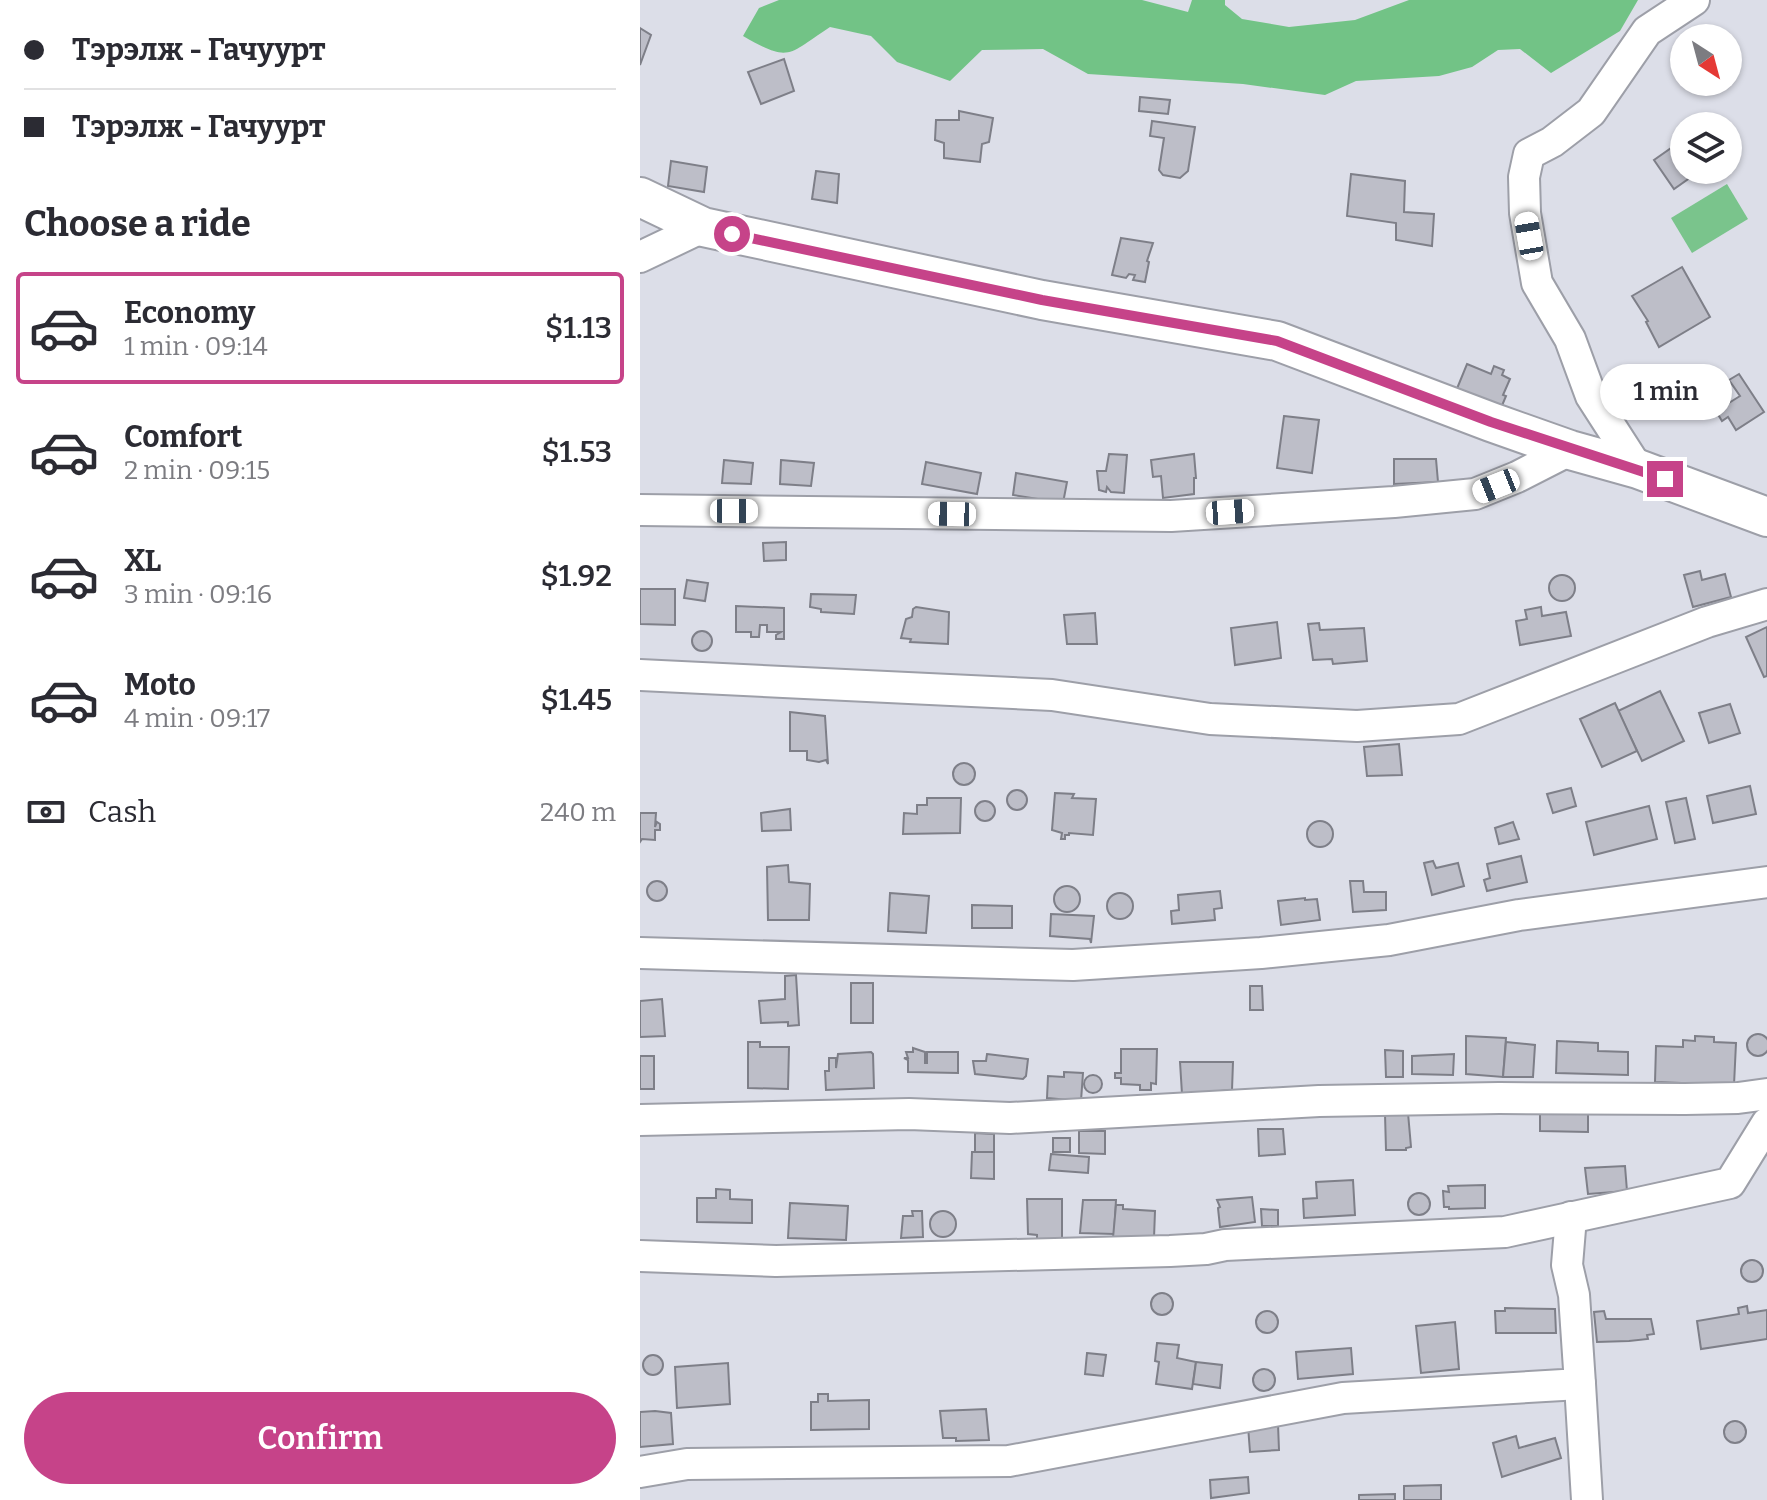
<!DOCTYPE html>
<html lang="en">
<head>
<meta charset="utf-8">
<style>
	body { margin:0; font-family:Bitter,serif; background:#f2f2f3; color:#2b2b33; height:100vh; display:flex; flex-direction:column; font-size:30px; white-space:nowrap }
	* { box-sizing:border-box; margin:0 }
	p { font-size:26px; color:#7c7c81 }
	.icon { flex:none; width:44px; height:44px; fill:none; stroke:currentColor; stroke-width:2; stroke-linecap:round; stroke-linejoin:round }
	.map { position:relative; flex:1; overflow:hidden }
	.details { display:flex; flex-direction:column; background:#fff; width:640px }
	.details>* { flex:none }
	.guide { display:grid; align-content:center; height:176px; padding:0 24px; background:#fff }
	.needle { width:52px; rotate:144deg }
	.controls { position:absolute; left:1030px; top:24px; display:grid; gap:16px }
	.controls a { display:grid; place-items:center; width:72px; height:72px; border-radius:50%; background:#fff; box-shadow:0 2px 6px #0004; font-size:40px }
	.end { position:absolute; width:36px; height:36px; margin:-18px; border:10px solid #c64389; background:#fff; box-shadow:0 0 0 4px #fff }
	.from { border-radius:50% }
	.bubble { position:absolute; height:56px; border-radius:28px; background:#fff; box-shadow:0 2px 6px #0004; font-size:26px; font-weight:600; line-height:56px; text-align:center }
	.car { position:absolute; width:24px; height:48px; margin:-24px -12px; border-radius:10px; box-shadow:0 0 6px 2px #0007; background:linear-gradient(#fff 24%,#345 0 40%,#fff 0 76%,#345 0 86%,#fff 0) }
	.guide b { display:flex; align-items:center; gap:28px; height:76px; font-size:30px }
	.guide b+b { border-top:2px solid #e1e1e2 }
	.guide i { width:20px; height:20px; background:#2b2b33 }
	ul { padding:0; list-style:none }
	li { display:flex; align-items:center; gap:24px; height:112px; margin:0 16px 12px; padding:0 8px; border:4px solid transparent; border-radius:8px }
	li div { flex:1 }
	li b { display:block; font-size:30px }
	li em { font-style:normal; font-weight:600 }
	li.current { border-color:#c64389 }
	li>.icon { width:72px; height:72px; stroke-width:1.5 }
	h2 { padding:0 24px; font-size:36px; line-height:96px }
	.pay { display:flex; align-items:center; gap:20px; height:88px; padding:0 24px; font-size:30px }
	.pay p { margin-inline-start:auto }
	.primary-button { display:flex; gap:16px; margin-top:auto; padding:16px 24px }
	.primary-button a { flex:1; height:92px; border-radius:48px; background:#c64389; color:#fff; font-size:32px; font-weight:600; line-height:92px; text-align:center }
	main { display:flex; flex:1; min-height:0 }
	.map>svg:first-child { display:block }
	.green { fill:#7ac48c }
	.forest { fill:#72c386 }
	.building { fill:#bdbec8; stroke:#7e7f88; stroke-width:2 }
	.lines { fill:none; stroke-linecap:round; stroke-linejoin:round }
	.minor-casing { stroke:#9d9fa8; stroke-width:34 }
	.major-casing { stroke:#9d9fa8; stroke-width:42 }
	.minor { stroke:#fff; stroke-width:30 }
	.major { stroke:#fff; stroke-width:38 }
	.route { stroke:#c64389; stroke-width:10 }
</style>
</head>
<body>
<main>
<section class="details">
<div class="guide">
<b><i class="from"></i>Тэрэлж - Гачуурт</b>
<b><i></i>Тэрэлж - Гачуурт</b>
</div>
<h2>Choose a ride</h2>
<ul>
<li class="current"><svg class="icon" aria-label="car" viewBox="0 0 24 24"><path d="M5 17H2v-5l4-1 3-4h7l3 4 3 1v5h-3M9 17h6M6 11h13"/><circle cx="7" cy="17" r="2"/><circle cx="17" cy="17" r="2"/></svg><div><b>Economy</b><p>1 min · 09:14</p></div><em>$1.13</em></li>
<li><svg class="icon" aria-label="car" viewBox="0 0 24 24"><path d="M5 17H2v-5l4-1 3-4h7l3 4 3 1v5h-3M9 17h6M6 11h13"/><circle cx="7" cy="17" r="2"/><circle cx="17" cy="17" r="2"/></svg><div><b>Comfort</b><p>2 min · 09:15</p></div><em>$1.53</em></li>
<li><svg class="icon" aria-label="car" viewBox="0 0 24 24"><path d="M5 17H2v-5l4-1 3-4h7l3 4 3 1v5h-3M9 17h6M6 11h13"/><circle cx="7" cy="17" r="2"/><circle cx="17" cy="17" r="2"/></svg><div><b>XL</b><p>3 min · 09:16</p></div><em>$1.92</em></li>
<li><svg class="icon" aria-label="car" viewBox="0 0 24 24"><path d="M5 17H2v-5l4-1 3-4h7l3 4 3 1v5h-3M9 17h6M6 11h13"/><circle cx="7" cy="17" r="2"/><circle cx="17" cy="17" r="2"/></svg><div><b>Moto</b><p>4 min · 09:17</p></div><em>$1.45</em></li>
</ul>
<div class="pay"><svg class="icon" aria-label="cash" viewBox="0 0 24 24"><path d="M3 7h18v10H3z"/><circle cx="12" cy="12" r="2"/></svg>Cash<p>240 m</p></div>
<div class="primary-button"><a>Confirm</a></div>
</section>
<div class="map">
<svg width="1127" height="1500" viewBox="0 0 1127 1500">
	<rect width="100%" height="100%" fill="#dcdee8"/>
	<path class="green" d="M1087,184L1108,219L1052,253L1031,218Z"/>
	<path class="forest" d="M139,0H502L548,12L552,0H585V5L602,19L649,27L715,20L769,0H998L980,31L911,73L880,49L858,50L832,67L799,76L716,81L685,95L603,84L448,74L403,49L342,50L310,81L257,62L231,36L190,27C148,54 151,64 103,36L119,8Z"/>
	<g class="building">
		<path d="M0,28L11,35L0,65Z"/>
		<path d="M144,59L154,91L121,104L108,72Z"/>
		<path d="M500,97L530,100L528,114L499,111Z"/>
		<path d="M319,111L353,118L349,142L342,144L340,162L304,158V143L295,140L296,120H319Z"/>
		<path d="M512,121L555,127L548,171L540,178L523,175L519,170L524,138L510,136Z"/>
		<path d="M1044,139V170H1061L1034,189L1014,160Z"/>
		<path d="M31,161L67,167L64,192L28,186Z"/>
		<path d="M176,171L199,174L197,203L172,199Z"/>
		<path d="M711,174L765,181L764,212L794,214L792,246L756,240V223L707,216Z"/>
		<path d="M481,238L513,243L507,261L509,262L505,282L493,280L495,275L489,274L486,278L472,275Z"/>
		<path d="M1042,267L1070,317L1019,347L1006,322L1008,321L992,296Z"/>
		<path d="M827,364L851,374L854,366L864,370L862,375L870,379L863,395L866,396L861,408L816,391Z"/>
		<path d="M1099,374L1124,412L1096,430L1088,417L1082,421L1076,411L1100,396L1089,380Z"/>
		<path d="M644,416L679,420L672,473L637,468Z"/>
		<path d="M469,454L487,455L484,493L471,492L467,487L466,492L459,490L457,471H466Z"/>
		<path d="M554,454L556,478H554V494L523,498L521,476L513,477L511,460Z"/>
		<path d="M754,459H796L798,482L754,484Z"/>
		<path d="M84,460L113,463L111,484L82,483Z"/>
		<path d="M141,460L174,463L171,486L140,484Z"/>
		<path d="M286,462L341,473L337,494L282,484Z"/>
		<path d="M376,473L427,482L423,503L373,495Z"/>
		<path d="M146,542V560L124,561L123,543Z"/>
		<path d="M1060,571L1062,580L1085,574L1091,597L1053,607L1044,575Z"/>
		<circle cx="922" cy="588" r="13"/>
		<path d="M47,580L68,583L65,601L44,598Z"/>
		<path d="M0,589H35V625L0,624Z"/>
		<path d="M171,594L216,595L214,614L181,612V609L170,607Z"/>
		<path d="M96,606L144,608V639H136V635L141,632H127V625H120L119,637H111V632H96Z"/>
		<path d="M276,607L309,612L308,644L270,642L271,639L261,638L266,619L272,617L273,609Z"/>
		<path d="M901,607L902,616L926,612L931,636L880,645L876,621L887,619L885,610Z"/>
		<path d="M455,613L457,644H427L424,615Z"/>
		<path d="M637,622L641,658L595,665L591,628Z"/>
		<path d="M679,623L680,630L724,628L727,661L693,664L692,659L673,660L668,624Z"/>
		<path d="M1127,627V676L1124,677L1106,637Z"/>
		<circle cx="62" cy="641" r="10"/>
		<path d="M1020,691L1044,741L1002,761L978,711Z"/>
		<path d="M975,703L997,751L962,767L940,719Z"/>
		<path d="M1090,704L1100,733L1069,743L1059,713Z"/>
		<path d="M150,712L185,716L188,764L186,760L179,762L167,760V751H150Z"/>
		<path d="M759,744L762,775L727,776L724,747Z"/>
		<circle cx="324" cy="774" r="11"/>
		<path d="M1110,786L1116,814L1073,823L1067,796Z"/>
		<path d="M931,788L936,806L913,813L907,794Z"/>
		<circle cx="377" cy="800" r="10"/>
		<path d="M415,793L434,794L432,798L456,799L453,835L429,833V835H425V839H421L422,833L412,830Z"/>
		<path d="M287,798H321L320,833L263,834L264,813L277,814V805H287Z"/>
		<path d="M1046,798L1055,839L1035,843L1026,802Z"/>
		<circle cx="345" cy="811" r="10"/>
		<path d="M1009,806L1017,839L954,855L946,822Z"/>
		<path d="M150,809L151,830L122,831L121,813Z"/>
		<path d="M0,813H16L15,827L17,822L20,824V830H15V840L2,839L0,842Z"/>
		<circle cx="680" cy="834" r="13"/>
		<path d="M873,822L879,839L859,844L855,828Z"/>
		<path d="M881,856L887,882L847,891L844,880L850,878L847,864Z"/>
		<path d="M793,861L796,868L818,863L824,886L792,895L784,863Z"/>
		<path d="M148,865L149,882L170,884L169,920H128L127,867Z"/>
		<path d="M710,881H723L724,892H746V910L713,912Z"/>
		<circle cx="17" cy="891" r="10"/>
		<circle cx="427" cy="899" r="13"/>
		<path d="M580,891L582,908L574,909L575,920L532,924L531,911L539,910L538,895Z"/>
		<path d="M250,893L289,896L286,933L248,931Z"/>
		<circle cx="480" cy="906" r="13"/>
		<path d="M665,898V900L677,899L680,920L641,925L638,901Z"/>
		<path d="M332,905L372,906V928H332Z"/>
		<path d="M411,914L454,916L451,943L450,939L410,936Z"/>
		<path d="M156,975L159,1025L148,1026V1022L121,1023L119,1001L145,999V976Z"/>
		<rect x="211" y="983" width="22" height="40"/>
		<path d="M610,986H622L623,1010H610Z"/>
		<path d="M22,999L25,1036L0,1037V1001Z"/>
		<circle cx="1118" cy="1045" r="11"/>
		<path d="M826,1036L866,1038L863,1077L826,1074Z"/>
		<path d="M1055,1036L1074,1037V1042L1096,1043L1094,1085L1015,1082L1016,1046L1043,1047V1040L1055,1041Z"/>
		<path d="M917,1041L958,1043V1051L988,1052V1075L916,1073Z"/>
		<path d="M108,1042H120V1047H149L148,1089L108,1088Z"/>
		<path d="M866,1042L895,1045L893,1077H863Z"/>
		<path d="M273,1048L285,1052V1063H287V1052H318V1073L268,1072V1060L264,1058H268L266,1052H273Z"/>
		<path d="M481,1049H517L516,1084L511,1083V1090H500V1085L481,1084V1078H475V1073H481Z"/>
		<path d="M745,1050L763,1051V1077H746Z"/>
		<path d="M231,1052L233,1054L234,1088L186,1090L185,1071H189V1058H196V1068L198,1054Z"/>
		<path d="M347,1054L388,1059L386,1076L383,1079L335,1074L333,1061H346Z"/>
		<path d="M814,1054L813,1075L772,1074V1056Z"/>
		<rect x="0" y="1056" width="14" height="33"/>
		<path d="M540,1062H593L592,1090L581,1091V1095L542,1094Z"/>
		<path d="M424,1072L443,1073L441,1101L407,1098L408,1076L424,1077Z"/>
		<circle cx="453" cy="1084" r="9"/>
		<path d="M768,1113L771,1147L766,1148V1150H746L745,1114Z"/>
		<path d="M900,1113H948V1132L900,1131Z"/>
		<path d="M618,1129H643L645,1154L619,1156Z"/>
		<path d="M439,1131H465V1154L439,1153Z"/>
		<path d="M335,1133L354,1134V1152H335Z"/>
		<rect x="413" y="1138" width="17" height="14"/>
		<path d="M332,1152H354V1179L331,1178Z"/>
		<path d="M411,1154L449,1157L448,1173L409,1170Z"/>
		<path d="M985,1166L987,1191L948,1194L945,1168Z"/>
		<path d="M713,1180L715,1215L664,1218L663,1199L677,1198L676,1182Z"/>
		<path d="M845,1185V1208L809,1209V1207H804L803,1191L809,1192L808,1186Z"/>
		<path d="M76,1189L90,1190V1199L112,1200V1223L57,1222V1198H76Z"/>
		<circle cx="779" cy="1204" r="11"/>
		<path d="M612,1197L615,1222L580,1227L578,1208L580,1207L577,1200Z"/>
		<path d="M387,1199H422V1241L397,1242V1235L388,1234Z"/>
		<path d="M443,1200H476L474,1234L440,1233Z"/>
		<path d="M150,1203L208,1206L206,1240L148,1238Z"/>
		<path d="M476,1205H483V1209L515,1211L514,1238H473Z"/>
		<path d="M621,1209L638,1210V1226H622Z"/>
		<circle cx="303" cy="1224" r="13"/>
		<path d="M272,1211H282L283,1237L261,1238L263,1216H273Z"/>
		<circle cx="1112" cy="1271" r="11"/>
		<circle cx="522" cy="1304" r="11"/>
		<path d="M1107,1306L1108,1313L1127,1310V1339L1061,1349L1057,1321L1099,1314L1098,1308Z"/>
		<path d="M865,1308L915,1309L916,1333H856L855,1311H865Z"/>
		<circle cx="627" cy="1322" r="11"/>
		<path d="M964,1311L966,1319H1011L1014,1334L1007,1335L1008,1339L989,1341L957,1342L954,1312Z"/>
		<path d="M815,1322L819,1369L781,1373L776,1326Z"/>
		<path d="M517,1343L539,1345L537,1358L556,1362L552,1389L516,1384L519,1362L515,1361Z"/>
		<path d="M711,1348L713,1374L658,1379L656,1352Z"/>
		<path d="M447,1353L466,1355L463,1376L445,1374Z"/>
		<circle cx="13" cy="1365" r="10"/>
		<path d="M556,1362L582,1365L580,1388L553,1384Z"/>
		<path d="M88,1363L90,1404L37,1408L35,1367Z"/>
		<circle cx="624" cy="1380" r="11"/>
		<path d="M178,1394H188V1401L229,1400V1429L171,1430V1402H178Z"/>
		<path d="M346,1409L349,1440L316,1441V1438H303L300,1411Z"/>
		<path d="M15,1411L31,1413L33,1444L0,1447V1412Z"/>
		<circle cx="1095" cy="1432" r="11"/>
		<path d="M638,1424L639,1450L610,1452L608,1426Z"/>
		<path d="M876,1436L879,1448L915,1438L921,1458L862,1477L853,1443Z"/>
		<path d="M608,1477L609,1493L571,1498L570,1480Z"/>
		<path d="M801,1485V1500H764V1486Z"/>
		<path d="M755,1494V1500H719V1495Z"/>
	</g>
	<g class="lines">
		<g class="minor-casing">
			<g id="minor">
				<path d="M0,257L63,227"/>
				<path d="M998,469L951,396L930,339L897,283L885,213L884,177L889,154L912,142L951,112L1007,31L1054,0"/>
				<path d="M0,510L531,516L754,502L835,494L877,477L930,450"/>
				<path d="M0,675L412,695L570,719L717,726L819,719L1067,622L1127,604"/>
				<path d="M0,953L433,965L621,953L749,940L879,915L1127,882"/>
				<path d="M0,1120L269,1114L370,1118L679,1101L859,1098L1045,1099L1098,1098L1127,1094"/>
				<path d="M0,1256L136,1261L530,1251L566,1249L585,1245L865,1232L1090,1183L1127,1123"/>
				<path d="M940,1384L947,1500"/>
				<path d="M0,1472L47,1464L369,1461L703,1398L940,1384L934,1295L927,1265L931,1217"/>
			</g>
		</g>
		<g class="major-casing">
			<path id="major" d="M0,197L63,227L402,300L637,341L851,422L930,450L998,469L1127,517"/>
		</g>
		<use href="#minor" class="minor"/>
		<use href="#major" class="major"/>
	</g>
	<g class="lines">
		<path class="route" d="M92,234L402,300L637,341L851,422L1025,479"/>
	</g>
</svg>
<div class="controls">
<a><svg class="needle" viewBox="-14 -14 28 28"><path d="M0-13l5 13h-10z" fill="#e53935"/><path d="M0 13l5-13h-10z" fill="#7c7c81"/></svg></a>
<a><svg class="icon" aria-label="layers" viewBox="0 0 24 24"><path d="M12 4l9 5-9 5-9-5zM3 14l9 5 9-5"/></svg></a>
</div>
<i class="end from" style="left:92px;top:234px"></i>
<i class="end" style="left:1025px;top:479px"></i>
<div class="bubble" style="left:960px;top:364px;width:132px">1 min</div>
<i class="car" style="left:889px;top:236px;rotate:350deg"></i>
<i class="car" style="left:856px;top:486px;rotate:248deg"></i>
<i class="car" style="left:94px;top:511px;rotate:90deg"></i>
<i class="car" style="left:590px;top:512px;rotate:86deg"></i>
<i class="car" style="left:312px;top:514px;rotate:271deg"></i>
</div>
</main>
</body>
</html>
